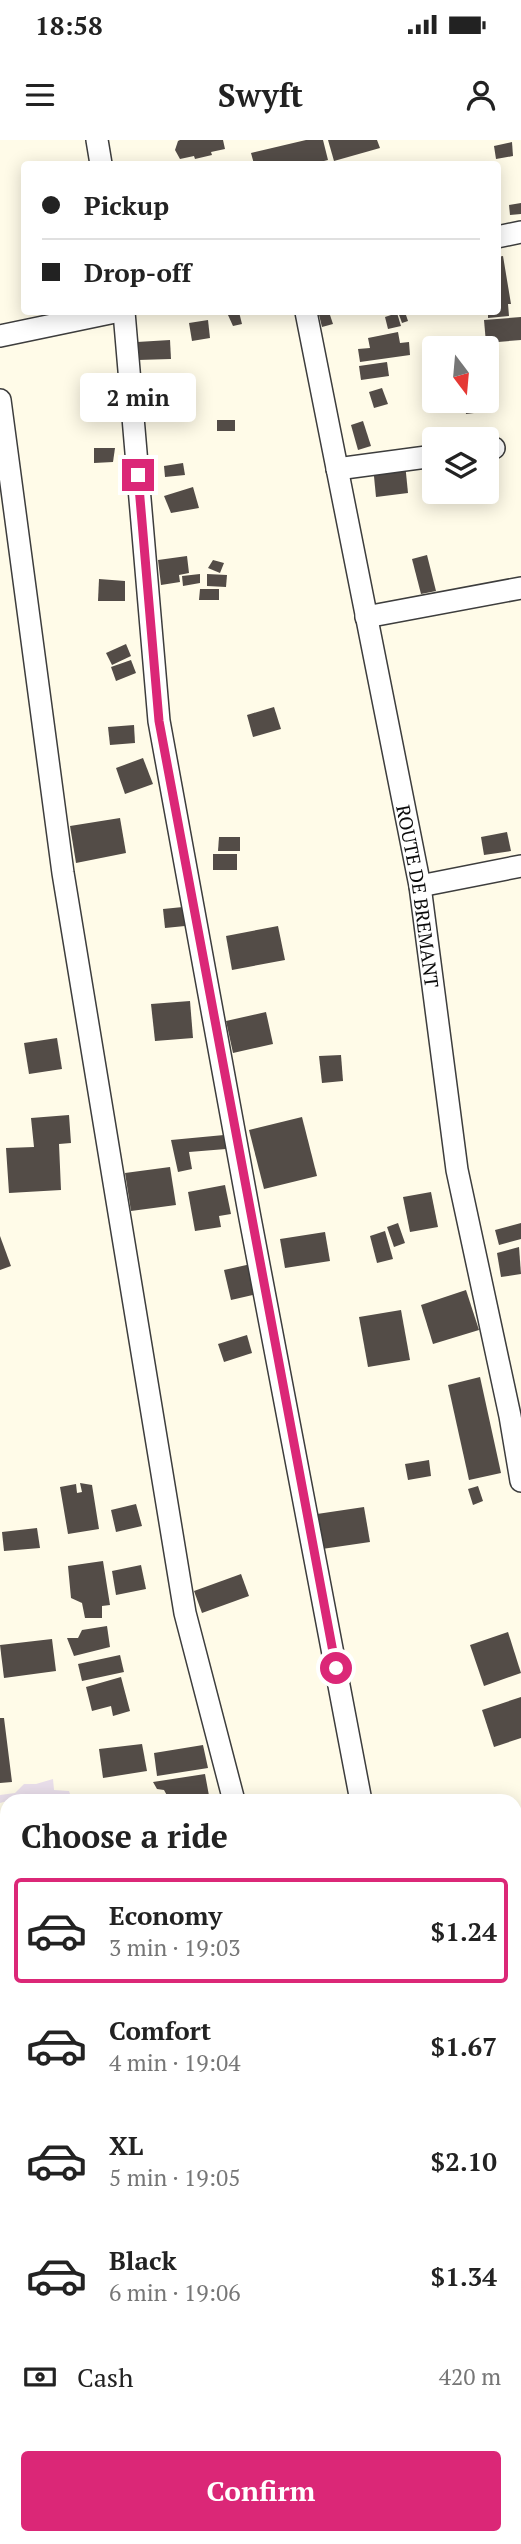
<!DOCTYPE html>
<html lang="en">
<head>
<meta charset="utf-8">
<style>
	body { margin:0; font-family:"PT Serif",serif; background:#f2f2f2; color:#222; height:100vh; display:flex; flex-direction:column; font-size:26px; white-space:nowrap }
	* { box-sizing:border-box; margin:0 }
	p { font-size:23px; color:#767676 }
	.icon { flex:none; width:38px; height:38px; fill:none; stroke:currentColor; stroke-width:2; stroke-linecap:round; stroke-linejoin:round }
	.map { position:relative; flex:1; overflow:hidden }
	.side { position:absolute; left:0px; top:1654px; width:522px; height:751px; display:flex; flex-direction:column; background:#fff; border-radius:21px 21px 0 0; box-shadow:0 4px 18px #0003 }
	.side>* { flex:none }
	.hud { position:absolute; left:21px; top:21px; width:480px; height:154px; border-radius:7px; box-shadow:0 4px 18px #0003; display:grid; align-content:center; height:154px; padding:0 21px; background:#fff }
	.needle { width:46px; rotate:164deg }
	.buttons { position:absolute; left:422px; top:196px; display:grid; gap:14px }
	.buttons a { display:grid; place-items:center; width:77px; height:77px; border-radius:7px; background:#fff; box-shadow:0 4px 18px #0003; font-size:35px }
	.end { position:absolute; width:32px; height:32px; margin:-16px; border:9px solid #db2777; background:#fff; box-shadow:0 0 0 4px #fff }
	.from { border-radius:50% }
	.bubble { position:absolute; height:49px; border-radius:7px; background:#fff; box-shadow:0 4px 18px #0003; font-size:23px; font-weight:700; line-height:49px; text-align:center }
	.hud b { display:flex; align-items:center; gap:24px; height:66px; font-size:26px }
	.hud b+b { border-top:2px solid #e0e0e0 }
	.hud i { width:18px; height:18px; background:#222 }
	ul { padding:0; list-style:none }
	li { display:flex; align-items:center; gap:21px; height:105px; margin:0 14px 10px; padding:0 7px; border:4px solid transparent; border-radius:7px }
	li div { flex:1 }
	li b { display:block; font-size:26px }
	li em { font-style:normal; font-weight:700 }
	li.active { border-color:#db2777 }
	li>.icon { width:63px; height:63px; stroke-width:1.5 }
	h2 { padding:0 21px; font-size:32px; line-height:84px }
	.pay { display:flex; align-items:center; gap:18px; height:77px; padding:0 21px; font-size:26px }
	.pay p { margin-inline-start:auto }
	.button { display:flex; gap:14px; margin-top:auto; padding:14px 21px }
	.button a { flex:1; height:80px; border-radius:7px; background:#db2777; color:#fff; font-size:28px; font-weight:700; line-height:80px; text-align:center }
	.status { display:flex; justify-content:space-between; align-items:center; height:49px; padding:0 35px; background:#fff; direction:ltr }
	.status svg { height:19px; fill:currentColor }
	header { display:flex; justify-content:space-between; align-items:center; height:91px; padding:0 21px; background:#fff; font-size:32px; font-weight:700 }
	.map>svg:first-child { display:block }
	.industrial { fill:#e9deea }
	.green { fill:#cce7b4 }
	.building { fill:#534c47 }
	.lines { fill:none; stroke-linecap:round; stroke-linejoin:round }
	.minor-casing { stroke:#3d3d3d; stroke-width:24 }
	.major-casing { stroke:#1b1b1b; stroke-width:30 }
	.path { stroke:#2c2c2c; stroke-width:3.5; stroke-dasharray:7 3.5; stroke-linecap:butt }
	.minor { stroke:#fff; stroke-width:21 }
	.major { stroke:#f5d961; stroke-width:26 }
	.route { stroke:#db2777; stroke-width:9 }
	.labels { text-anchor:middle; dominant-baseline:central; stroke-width:7; stroke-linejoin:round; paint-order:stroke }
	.street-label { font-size:19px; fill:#0a0a0a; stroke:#fff }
</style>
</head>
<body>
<div class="status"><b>18:58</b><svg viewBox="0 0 49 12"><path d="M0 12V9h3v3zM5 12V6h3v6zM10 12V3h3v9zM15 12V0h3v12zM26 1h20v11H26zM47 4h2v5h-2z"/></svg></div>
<header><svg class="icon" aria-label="menu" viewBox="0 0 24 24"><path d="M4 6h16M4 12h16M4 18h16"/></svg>Swyft<svg class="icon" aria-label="person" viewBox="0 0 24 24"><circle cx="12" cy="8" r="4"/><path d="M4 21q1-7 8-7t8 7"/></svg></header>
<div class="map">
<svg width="521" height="2404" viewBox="0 0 521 2404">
	<rect width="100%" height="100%" fill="#fffbe8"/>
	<path class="industrial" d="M53,1639L54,1650L69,1651L71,1657L54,1661H7L0,1663V1655L15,1653L24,1644H36Z"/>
	<path class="green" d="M521,2093V2404H292V2398H514V2095Z"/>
	<g class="building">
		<path d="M180,0H223L225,9L211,12L212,15L195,19L194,16L180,19L175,10L178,1Z"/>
		<path d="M306,0H323L328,20L312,24H254L251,13Z"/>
		<path d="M328,0H377L380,8L334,21Z"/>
		<path d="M512,2L513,16L496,19L494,6Z"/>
		<path d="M521,63V74L510,75L509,65Z"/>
		<path d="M503,116L511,164H508L509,176L488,178V172H497V117Z"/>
		<path d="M239,172L242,184L233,186L228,175Z"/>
		<path d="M329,172L333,184L322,187L319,175Z"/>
		<path d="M398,172H405L408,181L402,183Z"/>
		<path d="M397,173L401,186L388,189L385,177Z"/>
		<path d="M521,177V200L486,203L484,180Z"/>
		<path d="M208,180L210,198L192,201L189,183Z"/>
		<path d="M398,192L400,203L409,202L410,215L360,222L358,209L370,208L368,198Z"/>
		<path d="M170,200L171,219L138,220L137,202Z"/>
		<path d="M450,200L453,208H444L442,202Z"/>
		<path d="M387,222L389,236L361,240L359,226Z"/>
		<path d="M123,235L125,260L103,262L104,266L90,267L87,238Z"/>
		<path d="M382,248L388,264L374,268L369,252Z"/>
		<path d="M464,261H480L482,272L466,274Z"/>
		<rect x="217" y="280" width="18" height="11"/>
		<path d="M363,281L371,306L358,310L351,285Z"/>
		<path d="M94,308H115L113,322L94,323Z"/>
		<path d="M183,323L185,335L165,337L164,326Z"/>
		<path d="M405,323L408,353L376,357L373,326Z"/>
		<path d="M193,347L199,368L171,373L164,356Z"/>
		<path d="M427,415L436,451L421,454L412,419Z"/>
		<path d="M187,416L189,433L179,435L180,442L161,445L158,420Z"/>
		<path d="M213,420L224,423L220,433L208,428Z"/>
		<path d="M200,434V443L183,446L182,436Z"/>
		<path d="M207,434L227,435L226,447L207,446Z"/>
		<path d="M99,439L125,441V461H98Z"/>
		<path d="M200,449H219V460H199Z"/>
		<path d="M126,504L131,516L112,525L106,513Z"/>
		<path d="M131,520L136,533L116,541L111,527Z"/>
		<path d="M274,567L281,589L253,597L247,575Z"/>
		<path d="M134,585L135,603L110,605L108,587Z"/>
		<path d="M143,618L153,644L125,654L116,628Z"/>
		<path d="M120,678L126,713L76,723L70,686Z"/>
		<path d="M507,692L511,711L484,715L481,697Z"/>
		<path d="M219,697H240V711H218Z"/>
		<rect x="213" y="714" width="24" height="16"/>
		<path d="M183,767L185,786L165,788L163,769Z"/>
		<path d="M278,786L285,820L232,830L226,796Z"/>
		<path d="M190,861L193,898L155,901L151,864Z"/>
		<path d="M266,872L273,904L233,913L226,881Z"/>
		<path d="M57,898L62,929L29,934L24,903Z"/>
		<path d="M341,915L343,941L322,943L319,916Z"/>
		<path d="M69,975L71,1003L59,1004L61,1050L9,1053L6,1008L34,1007L31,978Z"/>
		<path d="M302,977L317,1036L264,1049L249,990Z"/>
		<path d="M224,995L226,1009L189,1012L192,1029L178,1032L171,1000Z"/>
		<path d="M170,1027L176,1065L131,1071L125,1033Z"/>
		<path d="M225,1045L231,1074L219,1076L221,1087L195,1091L188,1052Z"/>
		<path d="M431,1052L438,1087L410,1092L403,1057Z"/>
		<path d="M398,1083L405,1103L394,1107L387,1087Z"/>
		<path d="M521,1083V1099L499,1105L495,1090Z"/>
		<path d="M385,1091L393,1119L377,1123L370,1096Z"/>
		<path d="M325,1092L330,1121L285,1128L280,1099Z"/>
		<path d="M0,1096L11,1126L0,1130Z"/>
		<path d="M519,1107L521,1134L501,1137L497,1113Z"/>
		<path d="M251,1124L257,1154L231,1160L224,1130Z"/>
		<path d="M466,1150L479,1190L433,1204L421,1165Z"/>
		<path d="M401,1170L410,1220L368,1227L359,1177Z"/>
		<path d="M247,1195L252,1213L224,1222L218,1204Z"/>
		<path d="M480,1237L501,1333L469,1340L448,1245Z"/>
		<path d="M429,1320L431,1336L408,1340L405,1324Z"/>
		<path d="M80,1343L92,1345L99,1389L68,1394L60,1347L76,1344L77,1353L82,1352Z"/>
		<path d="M478,1346L483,1361L473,1365L468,1349Z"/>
		<path d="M136,1364L142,1386L116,1392L111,1370Z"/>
		<path d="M364,1367L370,1402L322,1409L317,1374Z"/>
		<path d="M37,1388L40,1408L4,1411L2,1392Z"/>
		<path d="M103,1421L110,1465L102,1466V1478H85L82,1463L71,1458L68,1426Z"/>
		<path d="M141,1425L146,1449L116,1455L112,1431Z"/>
		<path d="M241,1434L249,1456L202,1473L194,1451Z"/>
		<path d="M107,1486L110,1507L74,1516L67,1498H78L82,1490Z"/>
		<path d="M508,1492L521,1533L484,1546L470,1505Z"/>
		<path d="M52,1499L56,1531L4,1538L0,1505Z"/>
		<path d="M120,1515L124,1532L82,1541L78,1524Z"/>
		<path d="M121,1537L130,1571L113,1576L111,1566L92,1571L86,1547Z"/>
		<path d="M521,1557V1598L494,1607L482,1570Z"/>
		<path d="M0,1578H4L12,1642L0,1643Z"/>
		<path d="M142,1604L147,1631L103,1638L99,1609Z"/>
		<path d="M203,1605L208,1628L157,1636L154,1613Z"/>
		<path d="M205,1634L210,1661H170L164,1650L157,1649L153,1642Z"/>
		<path d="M521,1789V1821H520L514,1790Z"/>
		<path d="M7,1962V2014L0,2016V1963Z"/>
		<path d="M7,2188V2203L2,2205L0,2190Z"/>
		<path d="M7,2370V2398H17V2404H0V2372Z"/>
	</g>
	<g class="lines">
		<g class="minor-casing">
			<g id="minor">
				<path d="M97,0L101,24"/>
				<path d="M497,97L521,92"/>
				<path d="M124,172L159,581L250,1078L361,1661"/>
				<path id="s1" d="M306,172L420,746L457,1030L510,1276L521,1341"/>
				<path d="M0,196L115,172"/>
				<path d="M0,260L63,733L185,1473L234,1661"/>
				<path d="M486,309L494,308"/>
				<path d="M337,329L434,316"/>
				<path d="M366,477L521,448"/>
				<path d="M420,746L521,726"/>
				<path d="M121,2398L123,2404"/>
			</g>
		</g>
		<g class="major-casing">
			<g id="major">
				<path d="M514,1854L521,1853"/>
				<path d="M0,1945L7,1944"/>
			</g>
		</g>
		<path class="path" d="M0,2231L7,2279"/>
		<use href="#minor" class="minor"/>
		<use href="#major" class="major"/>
	</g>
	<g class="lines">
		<path class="route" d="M138,335L159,581L336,1528"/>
	</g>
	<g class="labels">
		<g class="street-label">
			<text stroke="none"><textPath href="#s1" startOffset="595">ROUTE DE BREMANT</textPath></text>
		</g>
	</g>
</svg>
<div class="buttons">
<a><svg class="needle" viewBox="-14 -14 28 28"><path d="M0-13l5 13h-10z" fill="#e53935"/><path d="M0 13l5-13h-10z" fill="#767676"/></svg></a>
<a><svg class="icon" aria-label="layers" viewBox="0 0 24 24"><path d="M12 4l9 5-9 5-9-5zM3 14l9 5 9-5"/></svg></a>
</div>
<i class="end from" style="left:336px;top:1528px"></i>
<i class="end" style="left:138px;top:335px"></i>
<div class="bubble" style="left:80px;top:233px;width:116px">2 min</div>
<div class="hud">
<b><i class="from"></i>Pickup</b>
<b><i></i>Drop-off</b>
</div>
<section class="side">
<h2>Choose a ride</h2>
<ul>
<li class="active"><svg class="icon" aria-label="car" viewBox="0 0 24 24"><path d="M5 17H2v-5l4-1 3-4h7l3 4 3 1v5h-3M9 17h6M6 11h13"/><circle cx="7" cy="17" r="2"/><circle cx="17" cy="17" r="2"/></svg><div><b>Economy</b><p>3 min · 19:03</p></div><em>$1.24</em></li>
<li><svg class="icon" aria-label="car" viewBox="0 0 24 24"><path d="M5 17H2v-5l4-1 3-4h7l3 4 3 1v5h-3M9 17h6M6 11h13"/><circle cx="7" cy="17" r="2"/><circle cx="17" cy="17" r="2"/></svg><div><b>Comfort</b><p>4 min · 19:04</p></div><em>$1.67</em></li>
<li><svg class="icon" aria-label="car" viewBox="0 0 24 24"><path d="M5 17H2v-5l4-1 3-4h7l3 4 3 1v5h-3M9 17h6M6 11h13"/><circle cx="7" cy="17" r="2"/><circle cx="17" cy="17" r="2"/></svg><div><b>XL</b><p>5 min · 19:05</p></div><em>$2.10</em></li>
<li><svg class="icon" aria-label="car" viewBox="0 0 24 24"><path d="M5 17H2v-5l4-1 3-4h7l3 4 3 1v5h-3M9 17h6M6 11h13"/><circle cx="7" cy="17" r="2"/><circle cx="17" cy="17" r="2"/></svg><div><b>Black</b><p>6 min · 19:06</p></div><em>$1.34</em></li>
</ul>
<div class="pay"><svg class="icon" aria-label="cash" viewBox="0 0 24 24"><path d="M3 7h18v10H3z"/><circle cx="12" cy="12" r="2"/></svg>Cash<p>420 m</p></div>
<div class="button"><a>Confirm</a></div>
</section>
</div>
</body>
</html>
